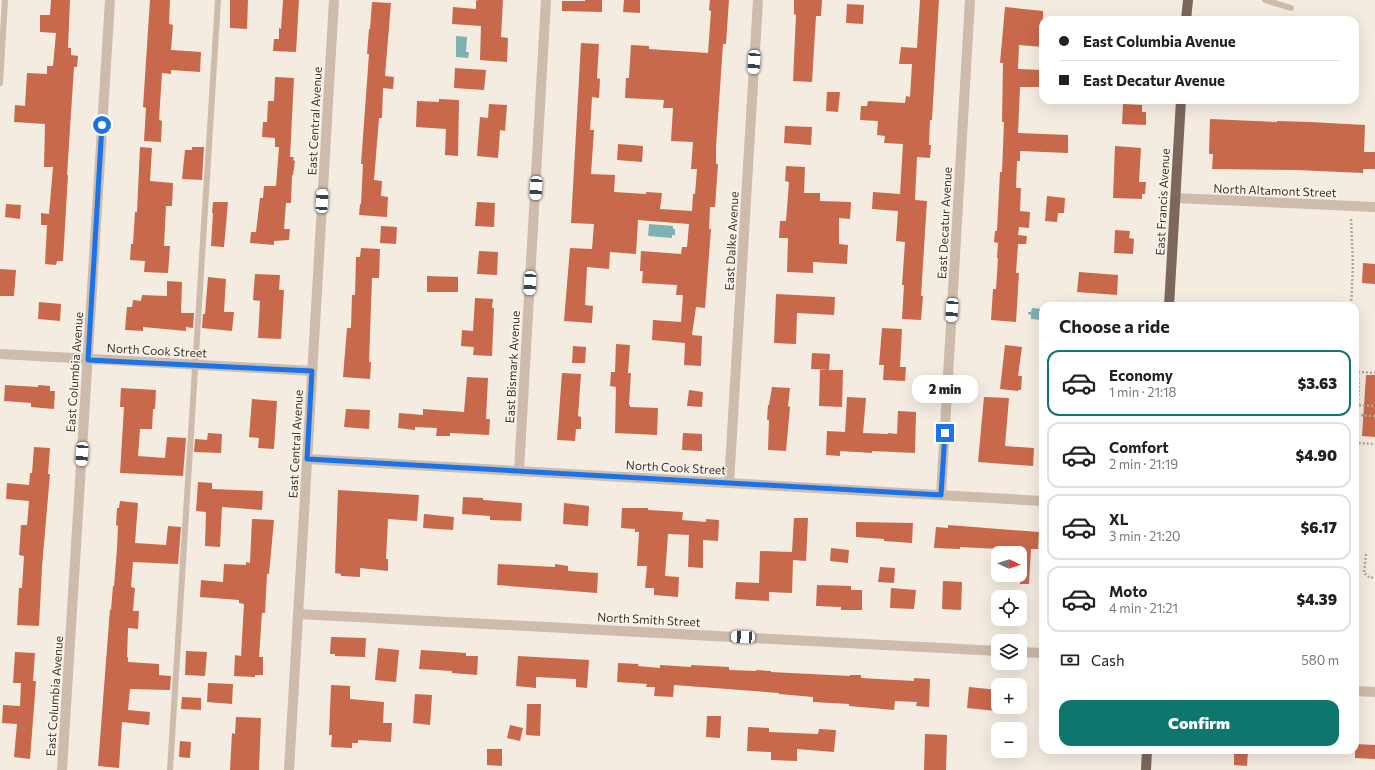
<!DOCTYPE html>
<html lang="en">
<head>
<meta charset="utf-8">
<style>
	body { margin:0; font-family:Commissioner,sans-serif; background:#f2f2f2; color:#222; height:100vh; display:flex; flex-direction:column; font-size:15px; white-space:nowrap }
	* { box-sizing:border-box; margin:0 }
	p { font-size:13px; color:#767676 }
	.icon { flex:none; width:22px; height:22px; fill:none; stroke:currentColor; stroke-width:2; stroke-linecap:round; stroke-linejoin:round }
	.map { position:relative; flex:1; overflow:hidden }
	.panel { position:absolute; left:1039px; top:302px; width:320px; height:452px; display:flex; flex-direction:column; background:#fff; border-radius:12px; box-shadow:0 4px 16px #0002 }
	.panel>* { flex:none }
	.guide { position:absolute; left:1039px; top:16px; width:320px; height:88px; border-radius:12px; box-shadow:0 4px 16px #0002; display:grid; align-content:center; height:88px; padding:0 20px; background:#fff }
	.needle { width:26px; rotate:93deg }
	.tools { position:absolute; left:991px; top:546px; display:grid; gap:8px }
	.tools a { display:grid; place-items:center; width:36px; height:36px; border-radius:8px; background:#fff; box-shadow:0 4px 16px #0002; font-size:20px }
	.end { position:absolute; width:18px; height:18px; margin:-9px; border:5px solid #1a73e8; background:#fff; box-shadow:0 0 0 2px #fff }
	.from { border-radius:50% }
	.bubble { position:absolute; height:28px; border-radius:12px; background:#fff; box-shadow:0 4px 16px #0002; font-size:13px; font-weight:800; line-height:28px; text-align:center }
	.car { position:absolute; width:12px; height:24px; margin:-12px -6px; border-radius:5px; box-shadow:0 0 3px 1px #0007; background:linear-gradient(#fff 24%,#345 0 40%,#fff 0 76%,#345 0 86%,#fff 0) }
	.guide b { display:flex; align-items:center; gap:14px; height:38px; font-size:15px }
	.guide b+b { border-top:1px solid #e0e0e0 }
	.guide i { width:10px; height:10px; background:#222 }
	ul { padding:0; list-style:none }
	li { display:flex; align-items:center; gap:12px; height:66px; margin:0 8px 6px; padding:0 12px; border:2px solid #e0e0e0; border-radius:12px }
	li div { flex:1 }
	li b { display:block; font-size:15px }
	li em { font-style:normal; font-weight:800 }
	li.active { border-color:#0f766e }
	li>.icon { width:36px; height:36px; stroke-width:1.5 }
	h2 { padding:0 20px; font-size:18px; line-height:48px }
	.pay { display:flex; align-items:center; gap:10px; height:44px; padding:0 20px; font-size:15px }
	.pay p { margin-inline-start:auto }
	.cta { display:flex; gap:8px; margin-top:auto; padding:8px 20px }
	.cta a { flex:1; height:46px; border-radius:12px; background:#0f766e; color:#fff; font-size:16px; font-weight:800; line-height:46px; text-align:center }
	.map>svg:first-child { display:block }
	.water { fill:#7fb0b2 }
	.building { fill:#c8694b }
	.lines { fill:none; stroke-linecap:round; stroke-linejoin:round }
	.path { stroke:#b9a596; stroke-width:2.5; stroke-dasharray:2 2; stroke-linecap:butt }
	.lane { stroke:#cdbbac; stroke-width:6 }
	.street { stroke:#cdbbac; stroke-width:10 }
	.primary { stroke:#7d675c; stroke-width:10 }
	.route { stroke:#1a73e8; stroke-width:5 }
	.labels { text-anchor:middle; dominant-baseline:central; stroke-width:3; stroke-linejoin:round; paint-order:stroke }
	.street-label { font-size:12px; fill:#3b302b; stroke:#fbf5ee }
</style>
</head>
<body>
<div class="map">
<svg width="1375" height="770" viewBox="0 0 1375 770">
	<rect width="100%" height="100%" fill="#f4ebe1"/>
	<g class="water">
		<path d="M456,36L467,37L466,52H469L468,58L456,57Z"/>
		<path d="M649,224L673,226V229H675V235H672V238L648,236Z"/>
		<path d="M1032,308L1043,309V320L1031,319V315L1028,314V312H1031Z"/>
	</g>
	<g class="building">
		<path d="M51,0H70L68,48H71V55L78,56L77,67H74L67,175H68L63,261H57L56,265L45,264L47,225H41V213L49,214L53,167H44L45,124L14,122L15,105L25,106L27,73L47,74V66H53L56,33L40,32V15H50Z"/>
		<path d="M150,0H170L169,24L173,25L171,50L201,52L200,72L171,70V74L162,73L159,120L162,121L161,142L144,141L146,108L143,107Z"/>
		<path d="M230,0H248L247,29L230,28Z"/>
		<path d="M283,0H299L296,52L273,51L274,39H279V28L281,29Z"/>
		<path d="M478,0H503L501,37L508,38L507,62L480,60L481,26L452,24L453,7L476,9V1Z"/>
		<path d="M585,0H602V12L562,11V1H585Z"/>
		<path d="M624,0H640V13L623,12Z"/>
		<path d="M710,0H729L726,44H723L716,147V164H718L715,207H710L709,229H711L705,308L696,307L692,335L702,336L701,366L684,365L685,343L652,340L653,320L681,322L683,295H676L677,285L642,283L643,271H640L641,251L681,254L682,247H687L689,224L638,220L636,254L610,252L609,269L587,267L585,305L593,306L592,323L564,321L570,248L592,249L594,224L571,223L581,43L599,44L597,78L600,79L599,98L592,97L590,130H594L591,174L615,175L614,192L646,194V192L662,193L660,209L692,211L693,194H695L697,169H691L693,142L671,141L673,108H663L664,100L625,98L626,78H629L631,45L649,46V49L708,53L711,11L709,10Z"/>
		<path d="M794,0H822L821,16H816L812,82L793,81L796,15L794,14Z"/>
		<path d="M920,0H939L932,120H930L929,145H931L930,158L917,157L915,200L927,201L921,296H923L921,320L902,319L904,285H902L905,242L896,241L898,211L872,209L873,192L900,194L903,144L884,143L885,136L877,135L878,121L860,120L861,106H867L868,101L905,103L906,96L910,97L912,64H899L901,47L917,48Z"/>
		<path d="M372,2L391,3L385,76L394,77L393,89L383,88L382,118H379L374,180L382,181L381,196L388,197L387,217L359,215L360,204H361L363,164H361L369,54H367L369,29H370Z"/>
		<path d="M847,4L864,5L863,24L846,23Z"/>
		<path d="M1005,7L1043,11V47L1019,45L1018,69L1043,70V87H1020L1018,133L1068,135V153L1020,151V161H1017L1016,188H1021L1020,211L1030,212L1029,228L1019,227L1018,235L1027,236L1026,244H1018L1016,273H1019L1016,322L991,320L993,289H996L998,258H997L998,243L994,242L995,231H997L1000,172H1002L1004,122H1002L1003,63H1000Z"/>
		<path d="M455,68L486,70L484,90L454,88Z"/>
		<path d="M275,77L294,78L290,157H294L293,160L295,161L293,175H292L291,203H286L284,229H290L289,240L274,241V245L250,243L251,232H256L260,198H263L264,186H276L279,147H275V138L262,137L263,122H267L268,101H274Z"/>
		<path d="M827,92H840L838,112L826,111Z"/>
		<path d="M439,99L459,100L458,156L445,155L446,129L416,127L417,101L439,102Z"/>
		<path d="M489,104L507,105L505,131L500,130L498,158L477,156L480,117L488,118Z"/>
		<path d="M1123,104L1142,105V112H1146V125L1122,124Z"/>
		<path d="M1210,119L1277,122V121L1310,122L1365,125L1364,152H1375V169H1363V173L1297,170L1212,169L1213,154H1209Z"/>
		<path d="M785,126L812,127L811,145L784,143Z"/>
		<path d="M618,144L643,146L642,162L617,160Z"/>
		<path d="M1115,146L1141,148L1139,182H1146L1145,194H1142V199L1113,198Z"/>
		<path d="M140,147L152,148L150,181L173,183L172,206H166L164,246H170L168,273L144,272L145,261L130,260L131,244H133L135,212H137Z"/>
		<path d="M192,147H204L202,180L182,179L185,150H192Z"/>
		<path d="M786,166L805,167L804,193H820V201L851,202L850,219L839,218V244L848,245L847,264L813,262V273L787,272L788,238H779L780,221H786L789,182L785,181Z"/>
		<path d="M1047,196L1065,198L1064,213H1058L1057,222L1045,221Z"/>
		<path d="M213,202H228L224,247L211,246L213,213H212Z"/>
		<path d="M477,202L495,203L494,227L475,226Z"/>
		<path d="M6,204L21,205L20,219L5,217Z"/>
		<path d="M381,226L397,227L396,244L380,243Z"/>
		<path d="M1115,230L1130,231L1129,238L1134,239L1133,254L1114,253Z"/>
		<path d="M361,248L380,249L379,278H372L369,362H371L370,379L343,377L347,328H351L352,295H355L356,257H360Z"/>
		<path d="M479,251L498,252L497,275L477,274Z"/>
		<path d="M1363,263L1375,264V284L1362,283Z"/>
		<path d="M0,269L16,270L14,296H0Z"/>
		<path d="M1079,272L1118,275L1117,295L1077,292Z"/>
		<path d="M255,274L280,275L279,290H284L281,339L258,338L260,301L253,300Z"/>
		<path d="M427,276L458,277V292H427Z"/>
		<path d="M208,277L226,279L224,312H234L232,331L202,328L203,314H205Z"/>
		<path d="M167,281L182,282L181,313H194L193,328L186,327V331L143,327V331L125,330L127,307H132L133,300L141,301L142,295L167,296Z"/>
		<path d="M776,294L835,297L834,315L797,313L796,344L774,343Z"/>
		<path d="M475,298L493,299L492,308H494L492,356L473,355L474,347L461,346L462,330L473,331Z"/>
		<path d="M39,302L61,304L60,321L38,319Z"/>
		<path d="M882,328L902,329L900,367H906L905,381L883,380L884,365H879Z"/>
		<path d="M616,344L630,345L628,373H631L629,405H630V407L658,408L657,435L615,433L616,387L610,386L611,372H615Z"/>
		<path d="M1005,345L1022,347L1018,376H1022L1021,390H1018V391L1000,389Z"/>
		<path d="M573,346L586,347L585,363H572Z"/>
		<path d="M812,353L830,354L829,370L811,369Z"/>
		<path d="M820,370H843L842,407L819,406Z"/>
		<path d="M562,373L581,374L578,416L581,417V429H576L575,441L557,440Z"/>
		<path d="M1366,375H1375V437L1362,436Z"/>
		<path d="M467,377L488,378L486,419H490L489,435L450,433V436H436L437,428L415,427V430L398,428L399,413L423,415V409L464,412Z"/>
		<path d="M5,385L38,387V385L50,386V391H55L54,409L31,407V403L4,401Z"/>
		<path d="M772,387L790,388L788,406L790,407L786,451L768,450L769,420H767L768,405H769Z"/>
		<path d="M121,388L156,390L155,409H153L152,429H140L138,456L165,458L167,437L186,438L183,476L120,473L124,407H120Z"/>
		<path d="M689,390L703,392L702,407L687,406Z"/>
		<path d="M847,397L866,398L863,433L888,434V433L897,434L898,411L916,412L915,453L872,451V453L840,451V456L826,455L827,431L845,432Z"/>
		<path d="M984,397L1009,398L1005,446L1034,448L1033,466L978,462Z"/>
		<path d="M252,399L277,401L274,449L258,448L259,438L249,437Z"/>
		<path d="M346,409L370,410L369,429L344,427Z"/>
		<path d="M208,433L222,434L221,453L194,452L195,439L207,440Z"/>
		<path d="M683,433L702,434V451L682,450Z"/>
		<path d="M34,447L50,448L48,474H50L42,567L39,626L17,625L19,588H22L24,556L19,555L21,525H27L29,501L6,499L7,483L29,485L30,473H32Z"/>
		<path d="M198,482L212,483V489L263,491L262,510L222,507L220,547L205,546L206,512L196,511Z"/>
		<path d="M338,490L419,495L417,521L388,519L386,559H388V571L360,568V577L341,576V574L335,573Z"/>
		<path d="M463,497L483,498V500L522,503L521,521L490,520V516L462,514Z"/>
		<path d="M120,501L138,503L135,543L166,545L168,526L181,527L178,564L133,562L131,587L135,588L133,611H139L138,629L128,628L127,657H128V662L159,664V675L171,676L170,690L130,689L128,710L150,712L149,725L122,722L119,768L98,766L110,609L111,610L113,586H114L117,549L118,526L116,525L117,508H119Z"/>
		<path d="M564,503L589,506L588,526L563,524Z"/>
		<path d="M622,508H648V510L683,512L682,520L706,522V519L719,520L718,541L703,540V568L688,567L689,535L668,534L665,576L679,577L678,597L654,595V588H645L647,566H637L639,532H635V529L621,528Z"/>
		<path d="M424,514L454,517L453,530L423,528Z"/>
		<path d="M794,518H808L806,561L793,560L792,593L769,592V601L735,599L736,582L759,583L760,551L792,552Z"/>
		<path d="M252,519L274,520L269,574H267L265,613H262L259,657H263V675H255V677L234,676L235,655L241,656L244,604L239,603V600L200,597L201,580L223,582L224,564L246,565V562L250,563Z"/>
		<path d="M856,522L913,523L912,543L884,541V539L856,537Z"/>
		<path d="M948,525L1039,532L1038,549H1031L1029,584H1020V550L960,547V549L934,548L936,527L948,528Z"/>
		<path d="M831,548L849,550L848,563L830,561Z"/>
		<path d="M498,564L555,567V564L568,566V571L598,573L597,593L497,585Z"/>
		<path d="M880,567L895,568L894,583L878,582Z"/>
		<path d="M943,581L962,582L961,610L942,609Z"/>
		<path d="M817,585L851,586V590H862V610H841V607L816,606Z"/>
		<path d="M891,588L916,590L914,609L890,608Z"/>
		<path d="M331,637L366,638L365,657L335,656V654H330Z"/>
		<path d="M378,648L399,650L396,682L375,680Z"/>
		<path d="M421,650L466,653V656H478L477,675L452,673V671L419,669Z"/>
		<path d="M186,651L207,652L205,676L185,675Z"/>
		<path d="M15,652L35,653L33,681H36L30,759L14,757L17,724L2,723L3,705L20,706L21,683H13Z"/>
		<path d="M518,656L589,660L587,688L576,687V679L536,677V688L516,686Z"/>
		<path d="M618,663L638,664V666L660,668V665L691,667V665L729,667V670L756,671V670L771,671V672L850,676V675H861V678L914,681V678L930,679L929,707L916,706L917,702L895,701L894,710L849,706V704L813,702V697L779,694V693L674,685L673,697L654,696L655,687H646L647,684L617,682Z"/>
		<path d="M208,683L233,684L232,704L207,702Z"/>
		<path d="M331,685L350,686V699L384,702L383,723H392L391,742L358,740V743H352V748L331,747L332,735H329Z"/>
		<path d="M969,687L998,690L997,711L967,708Z"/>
		<path d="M415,694L432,695L430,725L413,723Z"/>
		<path d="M182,697L201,698V710L181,709Z"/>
		<path d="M527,704H541L540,736L526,735Z"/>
		<path d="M707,716H721L720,738L706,737Z"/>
		<path d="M236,717L261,718L259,770H230L232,733L235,734Z"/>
		<path d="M510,725L523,728L520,741L507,738Z"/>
		<path d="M748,727L769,728V732L818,734L819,729L836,730L834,752L797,749V761L771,760V752L747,751Z"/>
		<path d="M925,734L947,735L946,770H924Z"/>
		<path d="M180,741L191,742L190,758L179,757Z"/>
		<path d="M1355,744L1375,745V759L1355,758Z"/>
		<path d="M487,749H502V766L487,765Z"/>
		<path d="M1234,750H1248L1247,766L1234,765Z"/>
	</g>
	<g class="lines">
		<g class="path">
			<path d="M1351,219L1353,265L1351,306"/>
			<path d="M1355,334L1359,384L1356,443L1375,444"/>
			<path d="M1358,372L1375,373"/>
			<path d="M1355,405L1375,406"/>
			<path d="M1357,415L1375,416"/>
			<path d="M1366,554L1364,573L1370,578L1375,577"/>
		</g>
		<g class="lane">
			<path d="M1265,0L1291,8"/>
			<path d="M0,83L5,0"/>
			<path d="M170,770L218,0"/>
		</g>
		<g class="street">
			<path d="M1175,198L1375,207"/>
			<path d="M0,354L312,371"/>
			<path d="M307,459L1043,501"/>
			<path d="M519,471L546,0"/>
			<path d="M729,483L758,0"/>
			<path d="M941,495L970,0"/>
			<path d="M298,614L998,651"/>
			<path d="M1020,652L1043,653"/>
			<path d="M1355,691L1375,692"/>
			<path d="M62,770L110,0"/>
			<path d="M289,770L334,0"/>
		</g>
		<g class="primary">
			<path d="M1186,20L1188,0"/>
			<path d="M1169,306L1181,100"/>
			<path d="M1146,770L1147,750"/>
		</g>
	</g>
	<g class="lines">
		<path class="route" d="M102,125L88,360L312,371L307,459L941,495L945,433"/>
	</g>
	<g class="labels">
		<g class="street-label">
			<text transform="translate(314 121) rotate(-87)">East Central Avenue</text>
			<text transform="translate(1275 190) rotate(2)">North Altamont Street</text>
			<text transform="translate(1162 202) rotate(-87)">East Francis Avenue</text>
			<text transform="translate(944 223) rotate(-87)">East Decatur Avenue</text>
			<text transform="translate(731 241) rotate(-87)">East Dalke Avenue</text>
			<text transform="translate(157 350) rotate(3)">North Cook Street</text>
			<text transform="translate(512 367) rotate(-87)">East Bismark Avenue</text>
			<text transform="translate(74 372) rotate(-86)">East Columbia Avenue</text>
			<text transform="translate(295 444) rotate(-87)">East Central Avenue</text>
			<text transform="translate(676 467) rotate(3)">North Cook Street</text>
			<text transform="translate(649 619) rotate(3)">North Smith Street</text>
			<text transform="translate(54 696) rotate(-86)">East Columbia Avenue</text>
		</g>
	</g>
</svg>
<div class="tools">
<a><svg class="needle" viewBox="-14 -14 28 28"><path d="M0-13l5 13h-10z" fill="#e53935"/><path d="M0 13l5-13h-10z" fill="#767676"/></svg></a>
<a><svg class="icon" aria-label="locate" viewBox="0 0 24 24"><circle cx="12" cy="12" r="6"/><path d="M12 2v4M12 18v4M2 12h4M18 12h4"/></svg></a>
<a><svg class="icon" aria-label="layers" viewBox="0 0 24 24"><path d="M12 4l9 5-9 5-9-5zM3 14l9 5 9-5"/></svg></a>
<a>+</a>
<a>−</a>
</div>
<i class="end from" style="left:102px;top:125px"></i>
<i class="end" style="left:945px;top:433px"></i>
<div class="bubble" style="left:912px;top:375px;width:66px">2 min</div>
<i class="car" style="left:754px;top:62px;rotate:184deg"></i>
<i class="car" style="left:536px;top:188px;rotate:183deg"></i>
<i class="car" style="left:322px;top:201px;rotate:3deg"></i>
<i class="car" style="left:530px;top:283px;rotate:183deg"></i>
<i class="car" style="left:952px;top:310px;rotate:184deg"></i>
<i class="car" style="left:82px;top:454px;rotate:184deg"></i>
<i class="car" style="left:743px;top:637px;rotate:273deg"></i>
<div class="guide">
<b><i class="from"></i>East Columbia Avenue</b>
<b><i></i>East Decatur Avenue</b>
</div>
<section class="panel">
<h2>Choose a ride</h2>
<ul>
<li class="active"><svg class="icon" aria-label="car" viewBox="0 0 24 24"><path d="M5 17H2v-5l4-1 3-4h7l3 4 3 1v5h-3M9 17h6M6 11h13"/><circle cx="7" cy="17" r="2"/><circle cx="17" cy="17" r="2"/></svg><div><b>Economy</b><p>1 min · 21:18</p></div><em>$3.63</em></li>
<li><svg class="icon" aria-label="car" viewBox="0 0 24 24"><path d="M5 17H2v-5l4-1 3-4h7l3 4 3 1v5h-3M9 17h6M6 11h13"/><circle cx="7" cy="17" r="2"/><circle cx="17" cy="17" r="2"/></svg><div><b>Comfort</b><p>2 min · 21:19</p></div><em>$4.90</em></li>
<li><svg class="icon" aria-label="car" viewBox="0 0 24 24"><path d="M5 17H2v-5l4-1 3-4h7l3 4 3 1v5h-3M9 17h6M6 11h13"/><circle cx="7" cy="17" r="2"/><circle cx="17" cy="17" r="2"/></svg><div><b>XL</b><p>3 min · 21:20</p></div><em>$6.17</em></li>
<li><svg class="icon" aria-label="car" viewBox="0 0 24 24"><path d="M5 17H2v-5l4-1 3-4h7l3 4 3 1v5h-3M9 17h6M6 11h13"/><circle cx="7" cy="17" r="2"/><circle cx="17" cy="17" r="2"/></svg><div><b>Moto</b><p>4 min · 21:21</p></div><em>$4.39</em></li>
</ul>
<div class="pay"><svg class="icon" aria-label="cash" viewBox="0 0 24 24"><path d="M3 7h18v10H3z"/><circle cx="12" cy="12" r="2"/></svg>Cash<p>580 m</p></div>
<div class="cta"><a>Confirm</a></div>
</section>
</div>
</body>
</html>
